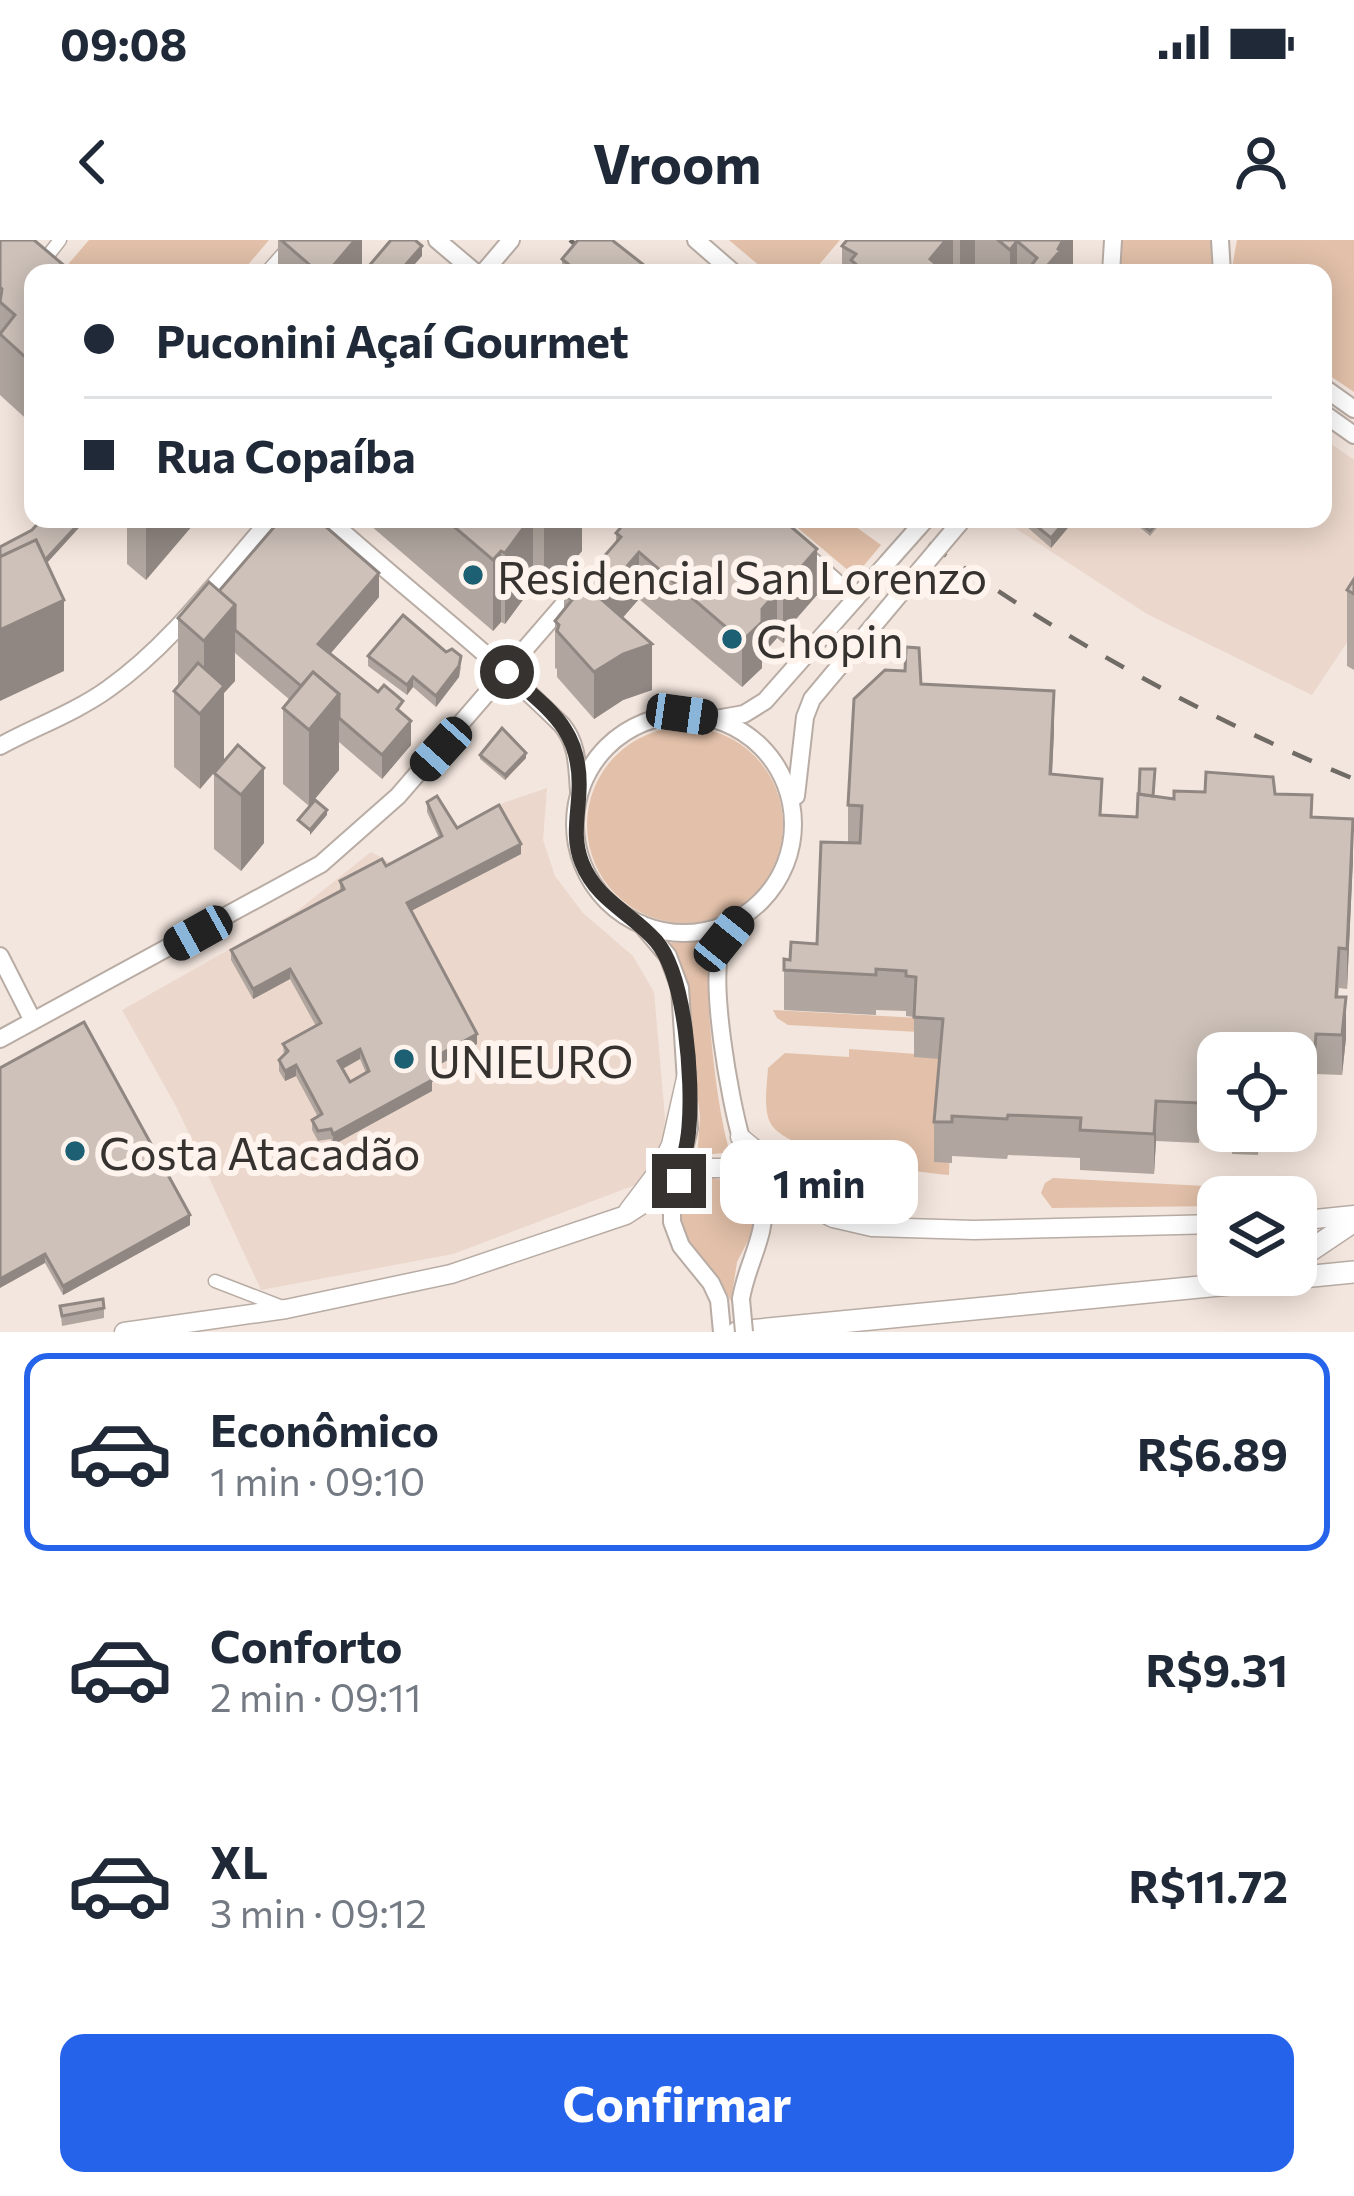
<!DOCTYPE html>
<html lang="pt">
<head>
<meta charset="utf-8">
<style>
	body { margin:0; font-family:Commissioner,sans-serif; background:#f6f6f7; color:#1f2937; height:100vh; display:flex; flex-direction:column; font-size:45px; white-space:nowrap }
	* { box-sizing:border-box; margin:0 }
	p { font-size:39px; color:#747a83 }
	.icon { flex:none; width:66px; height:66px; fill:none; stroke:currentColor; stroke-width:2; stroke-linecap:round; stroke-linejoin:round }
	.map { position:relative; height:1092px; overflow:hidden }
	.sheet { display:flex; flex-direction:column; background:#fff; flex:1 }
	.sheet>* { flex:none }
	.guide { position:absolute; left:24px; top:24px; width:1308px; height:264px; border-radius:24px; box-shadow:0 6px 30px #0003; display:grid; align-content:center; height:264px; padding:0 60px; background:#fff }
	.buttons { position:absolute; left:1197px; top:792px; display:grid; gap:24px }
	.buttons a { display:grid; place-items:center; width:120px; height:120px; border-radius:24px; background:#fff; box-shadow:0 6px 30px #0003; font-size:60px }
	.end { position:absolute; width:54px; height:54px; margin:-27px; border:15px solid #36322f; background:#fff; box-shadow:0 0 0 6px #fff }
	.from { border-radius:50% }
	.bubble { position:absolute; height:84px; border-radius:24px; background:#fff; box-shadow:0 6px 30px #0003; font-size:39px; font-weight:700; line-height:84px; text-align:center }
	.car { position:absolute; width:36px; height:72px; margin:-36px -18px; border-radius:15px; box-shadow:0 0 9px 3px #0007; background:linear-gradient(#222 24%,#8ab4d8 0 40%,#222 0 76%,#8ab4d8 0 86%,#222 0) }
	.guide b { display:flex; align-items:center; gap:42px; height:114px; font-size:45px }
	.guide b+b { border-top:3px solid #e0e1e3 }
	.guide i { width:30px; height:30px; background:#1f2937 }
	ul { padding:21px 0 0; list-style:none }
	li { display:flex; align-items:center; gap:36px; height:198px; margin:0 24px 18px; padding:0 36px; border:6px solid transparent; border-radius:24px }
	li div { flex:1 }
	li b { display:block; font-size:45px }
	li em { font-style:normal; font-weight:700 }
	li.selected { border-color:#2563eb }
	li>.icon { width:108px; height:108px; stroke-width:1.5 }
	.button { display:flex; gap:24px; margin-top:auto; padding:24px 60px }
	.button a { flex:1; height:138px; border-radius:24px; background:#2563eb; color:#fff; font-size:48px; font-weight:700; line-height:138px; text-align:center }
	.status { display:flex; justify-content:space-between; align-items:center; height:84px; padding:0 60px; background:#fff; direction:ltr }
	.status svg { height:33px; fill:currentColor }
	header { display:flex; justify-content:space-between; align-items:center; height:156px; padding:0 60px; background:#fff; font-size:54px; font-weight:700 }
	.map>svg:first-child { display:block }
	.built { fill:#ebd7cb }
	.green { fill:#e2c0a9 }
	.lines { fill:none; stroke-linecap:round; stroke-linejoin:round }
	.street-casing { stroke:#b8aca4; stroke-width:15 }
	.secondary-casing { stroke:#b8aca4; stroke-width:20 }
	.primary-casing { stroke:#b8aca4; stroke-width:21 }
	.highway-casing { stroke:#b8aca4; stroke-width:24 }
	.street { stroke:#fff; stroke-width:12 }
	.secondary { stroke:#fff; stroke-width:16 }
	.primary { stroke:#fff; stroke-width:18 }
	.highway { stroke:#fff; stroke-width:21 }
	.rail { stroke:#716b66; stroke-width:4.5; stroke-dasharray:21 21; stroke-linecap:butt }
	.secondary-bridge-casing { stroke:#b8aca4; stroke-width:20; stroke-linecap:butt }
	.secondary-bridge { stroke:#fff; stroke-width:16 }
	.wall { fill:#b0a69f; fill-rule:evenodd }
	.shaded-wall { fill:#908782 }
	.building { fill:#cdc1b9; stroke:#908782; stroke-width:3; fill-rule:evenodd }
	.route { stroke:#36322f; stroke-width:15 }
	.poi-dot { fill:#1d6073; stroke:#fef4ed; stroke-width:4.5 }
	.labels { text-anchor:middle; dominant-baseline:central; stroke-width:12; stroke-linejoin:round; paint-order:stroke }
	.poi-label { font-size:45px; fill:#36322f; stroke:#fef4ed; text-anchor:start }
</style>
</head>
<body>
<div class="status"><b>09:08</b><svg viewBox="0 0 49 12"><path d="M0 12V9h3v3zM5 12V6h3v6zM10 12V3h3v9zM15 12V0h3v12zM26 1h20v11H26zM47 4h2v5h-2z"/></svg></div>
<header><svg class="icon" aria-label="back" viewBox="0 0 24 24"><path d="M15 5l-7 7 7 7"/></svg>Vroom<svg class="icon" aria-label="person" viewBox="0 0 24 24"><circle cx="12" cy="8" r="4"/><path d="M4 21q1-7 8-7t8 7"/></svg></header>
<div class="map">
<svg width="1354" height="1092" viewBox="0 0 1354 1092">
	<rect width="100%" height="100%" fill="#f3e6de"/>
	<g class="built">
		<path d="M1323,198L1354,220V392L1312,455L1147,374L1001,279H1323Z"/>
		<path d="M547,548L543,600L555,636L583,673L633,716L654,752L665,878L663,899L653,925L635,945L453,1014L261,1050L177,868L122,770L297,671L371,612L398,627L503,563Z"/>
	</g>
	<g class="green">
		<path d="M89,0H269L241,33H68L64,29Z"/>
		<path d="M729,0H840L812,33H768Z"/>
		<path d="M1117,0H1214L1216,33H1115Z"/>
		<path d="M1237,0H1354V152L1323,131V33H1231Z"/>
		<path d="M787,279H845L881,305L855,336Z"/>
		<circle cx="685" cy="585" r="98"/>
		<path d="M711,700C701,737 717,874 730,912L697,916L700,878L685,739L668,703Z"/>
		<path d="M773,770L919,778V792L788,785L777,778Z"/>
		<path d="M953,808L949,935C913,932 789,915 771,884C763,870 767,845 768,828L785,813L849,817V809L916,814Z"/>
		<path d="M705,936L739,944L755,964L758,981L737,1022L731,1061C712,1027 641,965 705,936Z"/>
		<path d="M1053,938L1243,948L1236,957H1218V966L1052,968L1041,953L1045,943Z"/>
	</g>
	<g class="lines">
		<g class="street-casing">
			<g id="street">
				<path d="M43,22L60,0"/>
				<path d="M266,33L295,0"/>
				<path d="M215,1041L285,1068"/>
			</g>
		</g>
		<g class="secondary-casing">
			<g id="secondary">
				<path d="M437,0L476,33"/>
				<path d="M696,0L734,33"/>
				<path d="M1220,0L1222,33"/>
				<path d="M483,33L511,0"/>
				<path d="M1111,33L1113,0"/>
				<path d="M1323,147L1354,169"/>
				<path d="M1323,173L1354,195"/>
				<path d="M328,279C406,349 488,412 562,485C578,504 577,527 579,551"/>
				<path d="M802,312L855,359"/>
				<circle cx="684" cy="584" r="109"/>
				<path d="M716,479L744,474L765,461L887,323"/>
				<path d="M0,506C35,487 76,472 108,449C172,404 220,337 271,279"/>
				<path d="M796,556L805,477L812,459L909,343"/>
				<path d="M739,681C733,689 726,696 722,704C708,739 730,860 741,898C747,918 761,939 763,959C768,994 746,1025 741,1059"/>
				<path d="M641,684L668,716L680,748L689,888L672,963V982L681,1006L711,1043L719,1060L722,1092"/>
				<path d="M0,716L32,779"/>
				<path d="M0,799L321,624L398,556L577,349"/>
			</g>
		</g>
		<g class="primary-casing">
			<g id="primary">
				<path d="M740,897C782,932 821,960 874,977"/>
				<path d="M628,971L659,930L671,905L687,834"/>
				<path d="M1296,981L1354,975"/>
				<path d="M124,1092L286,1069L451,1034L626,975L691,933L706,928H729L755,937L833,978L872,987L974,990L1218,984"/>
			</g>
		</g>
		<g class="highway-casing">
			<g id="highway">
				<path d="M1296,1020L1354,981"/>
				<path d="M738,1092L1354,1032"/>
			</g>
		</g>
		<use href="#street" class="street"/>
		<use href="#secondary" class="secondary"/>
		<use href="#primary" class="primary"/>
		<use href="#highway" class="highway"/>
		<g class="rail">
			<path d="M570,0L609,33"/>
			<path d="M895,279C1037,384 1190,472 1354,539"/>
		</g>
		<g class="secondary-bridge-casing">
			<g id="secondary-bridge">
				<path d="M887,323L926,279"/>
				<path d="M909,343L963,279"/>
				<path d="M741,1059L744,1092"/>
			</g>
		</g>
		<use href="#secondary-bridge" class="secondary-bridge"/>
	</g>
	<g class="wall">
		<path d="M0,0L33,33V185L0,155Z"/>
		<rect x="278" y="0" width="84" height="33"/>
		<path d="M847,0H1073V33H842V6Z"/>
		<path d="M562,19L654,33H571L562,26Z"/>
		<path d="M127,279H198L146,340L127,324Z"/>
		<path d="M363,279H582V311L544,356L533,346L505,384L501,382L493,391Z"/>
		<path d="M1018,279H1072V283L1051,308Z"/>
		<path d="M1130,279H1164L1150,296Z"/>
		<path d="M616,293L817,355L796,379V388L783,403L777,398L762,415V428L742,447L639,359L622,378L652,450L623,460L594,479L557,437V429L555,428V381L564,370V354L582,342L616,303Z"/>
		<path d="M1354,339V430L1347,426V350Z"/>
		<path d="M219,351L379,357L330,414L403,474L411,505L382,539L339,502V530L309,566L283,544V468L290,460L235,413V441L224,453V521L200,549L174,527V451L178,447V378Z"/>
		<path d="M368,416L461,427L459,437L436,467L413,447L407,455L368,426Z"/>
		<path d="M1054,491L1052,535L1102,575L1137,577L1153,556L1174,559L1275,554L1312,577L1353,619L1347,749L1339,748L1338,757L1346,798L1342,835L1316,834L1315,847L1296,846V813H1218V888L1200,887L1199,903L1156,901L1154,934L1080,930V918L1008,915L1007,919L952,916V923L934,922V882L940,819L914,817V777L906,776V771L876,770V775L784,770V719L790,720L817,704L848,603V565Z"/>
		<path d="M238,505L264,603L241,631L214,609V533Z"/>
		<path d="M480,515L526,518L505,540L480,519Z"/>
		<path d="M427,562L457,588L521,614L411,671L477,804L437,826V837L432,842V851L333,905L331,899L318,901L312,890V880L318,877L296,836L285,841L279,831V820L284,815L283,804L316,786L290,739L253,759L231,720V710L340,651V641L386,626L439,598L427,572ZM360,819L366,833L350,842L343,829Z"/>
		<path d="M0,828L190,985L63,1055L45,1023Z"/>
		<path d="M1232,891H1260L1258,915L1232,914Z"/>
		<path d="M60,1066L104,1068V1078L62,1086Z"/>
	</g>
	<g class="shaded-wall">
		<path d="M354,0H362V33H327Z"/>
		<path d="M946,0H953V33H930V19Z"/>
		<rect x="960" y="0" width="15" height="33"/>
		<path d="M1063,0H1073V33H1041Z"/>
		<path d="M1017,1V33H1010V10Z"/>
		<path d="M422,6V16L407,33H401V30Z"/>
		<path d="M83,279H87L47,323L0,347Z"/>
		<path d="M146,279H198L146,340Z"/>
		<path d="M530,279H533V346L505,384V313Z"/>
		<path d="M549,279H582V311L544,356V285Z"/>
		<path d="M1067,279H1072V283L1051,308V298Z"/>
		<path d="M817,309V355L796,379V388L783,403V357L792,338Z"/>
		<path d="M501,311V382L493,391V320Z"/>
		<path d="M639,312V359L600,404V358Z"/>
		<path d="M379,333V357L318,428V404Z"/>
		<path d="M777,352V398L762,415V428L742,447V401L762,369Z"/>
		<path d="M64,360V431L0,461V390Z"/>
		<path d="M235,365V441L224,453V521L200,549V474L204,469V401Z"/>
		<path d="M652,404V450L623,460L594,479V432L623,414Z"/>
		<path d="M461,416L459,437L436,467V456Z"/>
		<path d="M413,437V447L407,455V445Z"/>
		<path d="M1054,451V491L1050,574V534Z"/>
		<path d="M339,454V530L309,566V490Z"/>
		<path d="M411,481V505L382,539V515Z"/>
		<path d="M526,513V518L505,540V535Z"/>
		<path d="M264,528V603L241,631V555Z"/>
		<path d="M327,570V575L310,595V590Z"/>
		<path d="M1353,579V619L1347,749V709Z"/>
		<path d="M521,604V614L407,673V663Z"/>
		<path d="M290,729V739L253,759V749Z"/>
		<path d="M1346,757V798L1342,835V795Z"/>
		<path d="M477,794V804L435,827V817Z"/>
		<path d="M360,809V819L338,831V821Z"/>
		<path d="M296,825V836L285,841V831Z"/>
		<path d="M437,827V837L432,842V851L333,905V894L429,835Z"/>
		<path d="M1156,861V901L1154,934V894Z"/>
		<path d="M190,975V985L63,1055V1046Z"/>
		<path d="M45,1014V1023L0,1048V1039Z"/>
	</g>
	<g class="building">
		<path d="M0,0H34L73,33H33V124L0,94L15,75L0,62L2,49L0,47Z"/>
		<path d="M281,0H355L327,33H319Z"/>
		<path d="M391,0H415L422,6L401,30L404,33H363Z"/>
		<path d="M578,0H612L654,33H579L562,19Z"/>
		<path d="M847,0H946L930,19L937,25L930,33L921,26L915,33H866L851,20L856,14L842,6Z"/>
		<path d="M998,0H1063L1058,9L1060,11L1041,33H1037L1030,27L1037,18L1017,1L1010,10Z"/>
		<path d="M42,279H83L45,320L36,300L0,317V307L32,290Z"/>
		<path d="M281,279H317L379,333L318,404L378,452L384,445L403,461L397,469L411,481L382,515L339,478V454L313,432L301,446L235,390V365L219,351Z"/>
		<path d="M445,279H530L505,313L501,311L493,320Z"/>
		<path d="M628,279H782L817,309L792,338L796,341L783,357L777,352L762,369V382L742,401L639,312L600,358L652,404L623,414L594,432L557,391L559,385L555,381L572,360L564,354L577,338L582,342L621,297L616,293Z"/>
		<path d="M1028,279H1067L1051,298Z"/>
		<path d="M1135,279H1160L1150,291Z"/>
		<path d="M36,300L64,360L0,390V317Z"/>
		<path d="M1354,339V354L1347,350Z"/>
		<path d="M209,342L235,365L204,401L178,378Z"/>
		<path d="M403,375L446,412L452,409L461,416L459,426L436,456L413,437L407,445L368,416Z"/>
		<path d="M906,407L919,408L921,444L1054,451L1050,534L1102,539L1100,575L1137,577L1138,554L1174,559V551L1205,552L1206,532L1273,537L1275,554L1312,555L1311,577L1353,579L1347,709L1339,708L1336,757H1346L1342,795L1316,794L1315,807L1274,805V813H1218V848L1200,847L1199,863L1156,861L1154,894L1080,890L1081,878L1008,875L1007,879L952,876V882H934L943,779L914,777L916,737L906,736V731L876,729V735L784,730V719L790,720L791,702L817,704L821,602L860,603L862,566L848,565L854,459L885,430L905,431Z"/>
		<path d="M198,423L224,446L200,474L174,451Z"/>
		<path d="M313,432L339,454L309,490L283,468Z"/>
		<path d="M502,488L526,513L505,535L480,515Z"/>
		<path d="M238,505L264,528L241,555L214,533Z"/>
		<path d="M1140,529H1155L1153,556L1139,554Z"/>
		<path d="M437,556L457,588L499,565L521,604L407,663L477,794L435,817L437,827L429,835L432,840L333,894L331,889L318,891L312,880L322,874L296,825L285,831L279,820L288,811L283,804L321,783L290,729L253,749L231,710L344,649L340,641L382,619L386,626L442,596L427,562ZM360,809L369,831L350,842L338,821Z"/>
		<path d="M315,560L327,570L310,590L298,580Z"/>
		<path d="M84,782L190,975L63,1046L45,1014L0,1039V828Z"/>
		<path d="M103,1059L104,1068L62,1076L60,1066Z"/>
	</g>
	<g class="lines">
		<path class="route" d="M507,432C549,470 582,489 579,551C578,577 572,598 582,623C597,661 632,673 656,701C686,736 693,842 689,887C688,905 682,924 679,941"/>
	</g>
	<g class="poi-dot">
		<circle cx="473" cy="335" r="12"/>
		<circle cx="732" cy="399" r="12"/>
		<circle cx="404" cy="819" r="12"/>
		<circle cx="75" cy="911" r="12"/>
	</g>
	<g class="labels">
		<g class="poi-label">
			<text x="497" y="335">Residencial San Lorenzo</text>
			<text x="756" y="399">Chopin</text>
			<text x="428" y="819">UNIEURO</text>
			<text x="99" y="911">Costa Atacadão</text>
		</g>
	</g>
</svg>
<div class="buttons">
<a><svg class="icon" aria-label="locate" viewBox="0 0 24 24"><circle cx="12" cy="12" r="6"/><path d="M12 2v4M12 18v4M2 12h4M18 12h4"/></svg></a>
<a><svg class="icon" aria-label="layers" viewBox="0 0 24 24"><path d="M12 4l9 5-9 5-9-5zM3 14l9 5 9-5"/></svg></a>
</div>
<i class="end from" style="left:507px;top:432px"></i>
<i class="end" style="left:679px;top:941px"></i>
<div class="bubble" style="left:720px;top:900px;width:198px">1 min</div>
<i class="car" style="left:682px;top:474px;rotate:98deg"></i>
<i class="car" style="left:441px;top:509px;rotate:222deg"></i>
<i class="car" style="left:198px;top:693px;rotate:241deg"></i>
<i class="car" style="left:724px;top:699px;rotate:39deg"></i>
<div class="guide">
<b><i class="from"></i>Puconini Açaí Gourmet</b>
<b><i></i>Rua Copaíba</b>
</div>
</div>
<section class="sheet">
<ul>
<li class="selected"><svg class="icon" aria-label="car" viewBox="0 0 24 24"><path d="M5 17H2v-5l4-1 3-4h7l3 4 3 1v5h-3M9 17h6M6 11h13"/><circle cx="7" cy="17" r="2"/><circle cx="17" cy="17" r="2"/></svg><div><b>Econômico</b><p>1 min · 09:10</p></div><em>R$6.89</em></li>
<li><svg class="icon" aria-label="car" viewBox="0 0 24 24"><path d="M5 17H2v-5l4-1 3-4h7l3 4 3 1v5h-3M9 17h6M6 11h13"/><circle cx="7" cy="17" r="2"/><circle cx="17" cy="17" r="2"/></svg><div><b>Conforto</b><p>2 min · 09:11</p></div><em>R$9.31</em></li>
<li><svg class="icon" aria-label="car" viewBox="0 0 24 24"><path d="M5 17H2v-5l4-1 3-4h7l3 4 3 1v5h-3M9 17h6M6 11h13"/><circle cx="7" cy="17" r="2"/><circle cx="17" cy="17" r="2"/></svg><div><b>XL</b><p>3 min · 09:12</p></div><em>R$11.72</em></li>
</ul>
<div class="button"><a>Confirmar</a></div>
</section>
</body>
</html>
